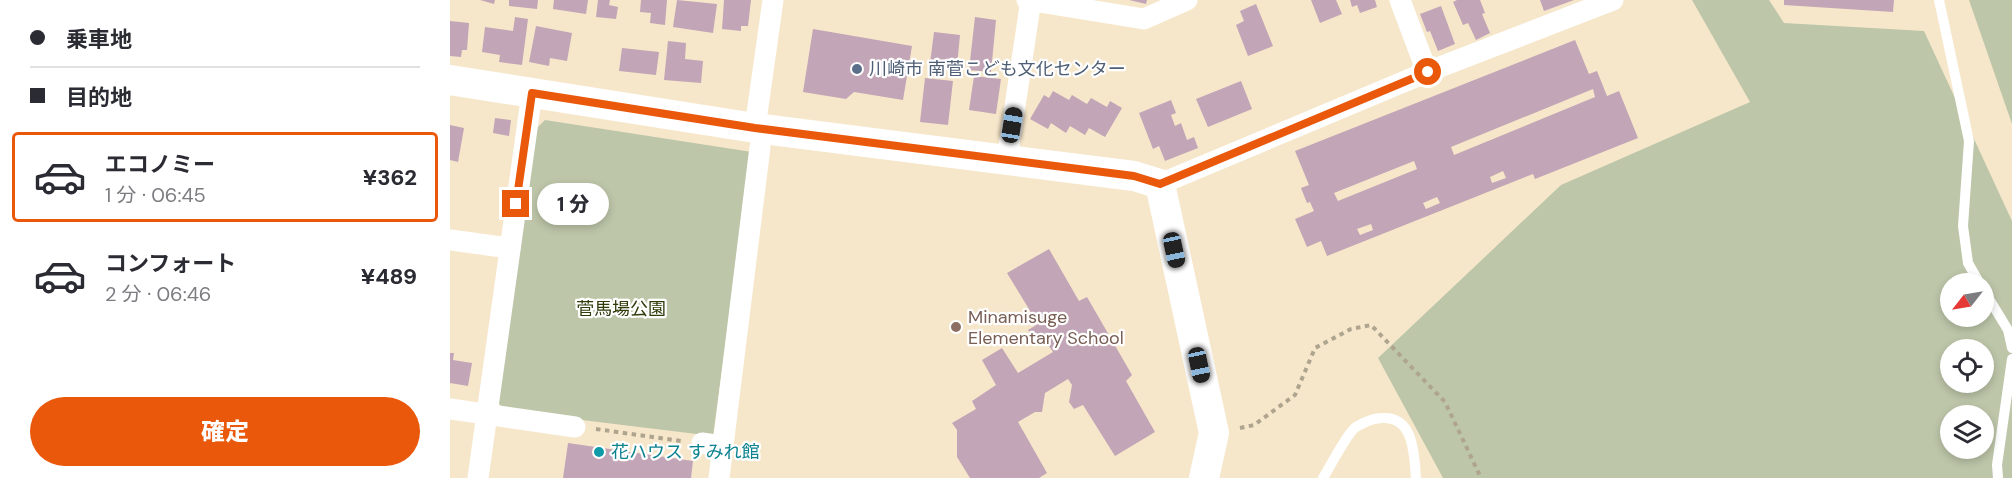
<!DOCTYPE html>
<html lang="ja">
<head>
<meta charset="utf-8">
<style>
	body { margin:0; font-family:"DM Sans","Noto Sans JP",sans-serif; background:#f7f7f7; color:#2b2b33; height:100vh; display:flex; flex-direction:column; font-size:22px; white-space:nowrap }
	* { box-sizing:border-box; margin:0 }
	p { font-size:20px; color:#7c7c81 }
	.icon { flex:none; width:33px; height:33px; fill:none; stroke:currentColor; stroke-width:2; stroke-linecap:round; stroke-linejoin:round }
	.map { position:relative; flex:1; overflow:hidden }
	.sheet { display:flex; flex-direction:column; background:#fff; width:450px }
	.sheet>* { flex:none }
	.hud { display:grid; align-content:center; height:132px; padding:0 30px; background:#fff }
	.needle { width:39px; rotate:239deg }
	.tools { position:absolute; left:1490px; top:273px; display:grid; gap:12px }
	.tools a { display:grid; place-items:center; width:54px; height:54px; border-radius:50%; background:#fff; box-shadow:0 3px 9px #0003; font-size:30px }
	.end { position:absolute; width:27px; height:27px; margin:-14px; border:8px solid #ea580c; background:#fff; box-shadow:0 0 0 3px #fff }
	.from { border-radius:50% }
	.bubble { position:absolute; height:42px; border-radius:21px; background:#fff; box-shadow:0 3px 9px #0003; font-size:20px; font-weight:800; line-height:42px; text-align:center }
	.car { position:absolute; width:18px; height:36px; margin:-18px -9px; border-radius:8px; box-shadow:0 0 4px 2px #0007; background:linear-gradient(#222 24%,#8ab4d8 0 40%,#222 0 76%,#8ab4d8 0 86%,#222 0) }
	.hud b { display:flex; align-items:center; gap:21px; height:57px; font-size:22px }
	.hud b+b { border-top:2px solid #e1e1e2 }
	.hud i { width:15px; height:15px; background:#2b2b33 }
	ul { padding:0; list-style:none }
	li { display:flex; align-items:center; gap:18px; height:90px; margin:0 12px 9px; padding:0 18px; border:3px solid transparent; border-radius:6px }
	li div { flex:1 }
	li b { display:block; font-size:22px }
	li em { font-style:normal; font-weight:800 }
	li.selected { border-color:#ea580c }
	li>.icon { width:54px; height:54px; stroke-width:1.5 }
	.button { display:flex; gap:12px; margin-top:auto; padding:12px 30px }
	.button a { flex:1; height:69px; border-radius:36px; background:#ea580c; color:#fff; font-size:24px; font-weight:800; line-height:69px; text-align:center }
	main { display:flex; flex:1; min-height:0 }
	.map>svg:first-child { display:block }
	.green { fill:#bdc6a9; fill-rule:evenodd }
	.building { fill:#c2a5b6; fill-rule:evenodd }
	.lines { fill:none; stroke-linecap:round; stroke-linejoin:round }
	.path { stroke:#afa48e; stroke-width:4; stroke-dasharray:4.5 4.5; stroke-linecap:butt }
	.lane { stroke:#fff; stroke-width:10 }
	.street { stroke:#fff; stroke-width:21 }
	.secondary { stroke:#fff; stroke-width:30 }
	.route { stroke:#ea580c; stroke-width:8 }
	.service-dot { fill:#5c6f8a; stroke:#fff; stroke-width:2 }
	.education-dot { fill:#8d6e63; stroke:#fff; stroke-width:2 }
	.culture-dot { fill:#0f9aa8; stroke:#fff; stroke-width:2 }
	.labels { text-anchor:middle; dominant-baseline:central; stroke-width:4.5; stroke-linejoin:round; paint-order:stroke }
	.service-label { font-size:18px; fill:#4e5e75; stroke:#fff; text-anchor:start }
	.park-label { font-size:18px; fill:#303b0a; stroke:#fff }
	.education-label { font-size:18px; fill:#785e54; stroke:#fff; text-anchor:start }
	.culture-label { font-size:18px; fill:#0d838f; stroke:#fff; text-anchor:start }
</style>
</head>
<body>
<main>
<section class="sheet">
<div class="hud">
<b><i class="from"></i>乗車地</b>
<b><i></i>目的地</b>
</div>
<ul>
<li class="selected"><svg class="icon" aria-label="car" viewBox="0 0 24 24"><path d="M5 17H2v-5l4-1 3-4h7l3 4 3 1v5h-3M9 17h6M6 11h13"/><circle cx="7" cy="17" r="2"/><circle cx="17" cy="17" r="2"/></svg><div><b>エコノミー</b><p>1 分 · 06:45</p></div><em>¥362</em></li>
<li><svg class="icon" aria-label="car" viewBox="0 0 24 24"><path d="M5 17H2v-5l4-1 3-4h7l3 4 3 1v5h-3M9 17h6M6 11h13"/><circle cx="7" cy="17" r="2"/><circle cx="17" cy="17" r="2"/></svg><div><b>コンフォート</b><p>2 分 · 06:46</p></div><em>¥489</em></li>
</ul>
<div class="button"><a>確定</a></div>
</section>
<div class="map">
<svg width="1562" height="478" viewBox="0 0 1562 478">
	<rect width="100%" height="100%" fill="#f6e7cb"/>
	<g class="green">
		<path d="M1242,0H1319L1334,23L1474,31L1562,221V478H993L928,358L1111,185L1300,102ZM1500,284H1533V316H1500ZM1500,350H1533V382H1500ZM1500,416H1533V448H1500Z"/>
		<path d="M1519,0H1562V124Z"/>
		<path d="M95,120L302,152L263,436L57,411L47,402L87,128Z"/>
	</g>
	<g class="building">
		<path d="M30,0H45L44,4Z"/>
		<path d="M59,0H88L87,9L59,6Z"/>
		<path d="M104,0H138L136,14L103,9Z"/>
		<path d="M148,0H160L159,5L168,7L166,19L146,17Z"/>
		<path d="M191,0H217L215,25L200,23L201,13L190,12Z"/>
		<path d="M227,0L267,4L263,33L223,27Z"/>
		<path d="M274,0H301L298,26H291V31L272,29Z"/>
		<path d="M679,0H697L696,4Z"/>
		<path d="M861,0H886L892,14L870,23Z"/>
		<path d="M900,0H925L927,7L910,13L907,5L902,7Z"/>
		<path d="M1007,0H1030L1035,13L1032,14L1040,33L1026,40L1018,23L1013,25L1003,2Z"/>
		<path d="M1090,0H1124L1094,11Z"/>
		<path d="M1334,0H1444L1443,12L1334,5Z"/>
		<path d="M806,4L823,46L798,56L786,25L794,21L790,11Z"/>
		<path d="M991,6L1005,44L988,51L980,31L977,32L970,14Z"/>
		<path d="M65,17L78,19L72,65L49,62L50,55L32,52L35,27L63,31Z"/>
		<path d="M525,17L546,20L541,72L519,70Z"/>
		<path d="M0,21L19,23L17,50H12L11,57L0,56Z"/>
		<path d="M86,26L122,33L117,61L100,58L99,66L79,62Z"/>
		<path d="M363,29L462,46L453,100L404,92L396,99L353,92Z"/>
		<path d="M484,32L510,35L507,66L480,63Z"/>
		<path d="M1125,40L1139,74L1147,71L1157,96L1169,91L1188,138L1085,179L1083,174L877,256L871,241L857,247L845,219L864,211L860,202L857,203L851,188L859,185L845,151ZM1143,89L1145,97L1004,155L1001,147ZM964,161L967,169L888,201L884,193ZM1053,171L1056,178L1042,183L1040,177ZM987,197L990,203L976,209L973,203ZM921,224L923,230L910,235L907,229Z"/>
		<path d="M218,41L236,43L235,59L253,61L251,83L214,80Z"/>
		<path d="M172,48L209,52L206,75L169,71Z"/>
		<path d="M524,76L551,79L546,114L519,110Z"/>
		<path d="M475,78L503,81L498,125L470,122Z"/>
		<path d="M791,81L802,109L758,127L746,99Z"/>
		<path d="M603,91L619,100L622,95L637,104L641,98L657,107L660,101L672,108L655,137L639,128L635,135L620,126L616,133L601,123L598,129L580,119L594,95L599,98Z"/>
		<path d="M721,100L726,113L721,115L725,126L731,123L737,140L744,137L748,148L715,161L709,146L703,149L689,113Z"/>
		<path d="M45,118L61,120L59,136L43,133Z"/>
		<path d="M0,125L14,128L8,162L0,160Z"/>
		<path d="M599,249L629,301L637,297L682,375L676,381L705,432L665,456L633,405L624,409L619,402L622,385L618,379L595,393L592,412H585L568,422L597,473L589,478H520L507,457V430L502,423L526,409L522,401L546,385L532,360L552,348L568,373L603,352L597,343L584,339L578,330L588,324L557,273Z"/>
		<path d="M0,353H4L3,360L22,363L18,386L0,383Z"/>
		<path d="M118,443L243,461L241,478H113Z"/>
	</g>
	<g class="lines">
		<g class="path">
			<path d="M790,428L804,425L845,395L865,348L901,329L921,325L995,402L1031,478"/>
			<path d="M146,429L231,441"/>
		</g>
		<g class="lane">
			<path d="M1489,0L1519,141L1513,226L1518,263L1530,284"/>
			<path d="M1533,289L1558,330L1562,348"/>
			<path d="M873,478C880,467 897,433 906,427C912,423 924,418 932,418C964,416 964,454 966,478"/>
			<path d="M1548,478L1547,465L1562,359"/>
		</g>
		<g class="street">
			<path d="M577,0L694,19L737,0"/>
			<path d="M950,0L977,72"/>
			<path d="M305,128L323,0"/>
			<path d="M557,159L581,0"/>
			<path d="M710,184L977,72L1163,0"/>
			<path d="M0,240L60,248"/>
			<path d="M0,409L125,427"/>
			<path d="M252,443L272,446"/>
			<path d="M28,478L82,93"/>
			<path d="M269,478L310,147"/>
		</g>
		<path class="secondary" d="M0,80L305,128L684,176L710,184L764,433L754,478"/>
	</g>
	<g class="lines">
		<path class="route" d="M66,204L82,93L305,128L684,176L710,184L978,72"/>
	</g>
	<circle class="service-dot" cx="407" cy="69" r="6"/>
	<circle class="education-dot" cx="506" cy="327" r="6"/>
	<circle class="culture-dot" cx="149" cy="452" r="6"/>
	<g class="labels">
		<g class="service-label">
			<text x="419" y="69">川崎市 南菅こども文化センター</text>
		</g>
		<g class="park-label">
			<text x="171" y="309">菅馬場公園</text>
		</g>
		<g class="education-label">
			<text x="518" y="317">Minamisuge<tspan x="518" dy="21">Elementary School</tspan></text>
		</g>
		<g class="culture-label">
			<text x="161" y="452">花ハウス すみれ館</text>
		</g>
	</g>
</svg>
<div class="tools">
<a><svg class="needle" viewBox="-14 -14 28 28"><path d="M0-13l5 13h-10z" fill="#e53935"/><path d="M0 13l5-13h-10z" fill="#7c7c81"/></svg></a>
<a><svg class="icon" aria-label="locate" viewBox="0 0 24 24"><circle cx="12" cy="12" r="6"/><path d="M12 2v4M12 18v4M2 12h4M18 12h4"/></svg></a>
<a><svg class="icon" aria-label="layers" viewBox="0 0 24 24"><path d="M12 4l9 5-9 5-9-5zM3 14l9 5 9-5"/></svg></a>
</div>
<i class="end from" style="left:978px;top:72px"></i>
<i class="end" style="left:66px;top:204px"></i>
<div class="bubble" style="left:87px;top:183px;width:72px">1 分</div>
<i class="car" style="left:562px;top:125px;rotate:9deg"></i>
<i class="car" style="left:724px;top:250px;rotate:168deg"></i>
<i class="car" style="left:749px;top:365px;rotate:168deg"></i>
</div>
</main>
</body>
</html>
